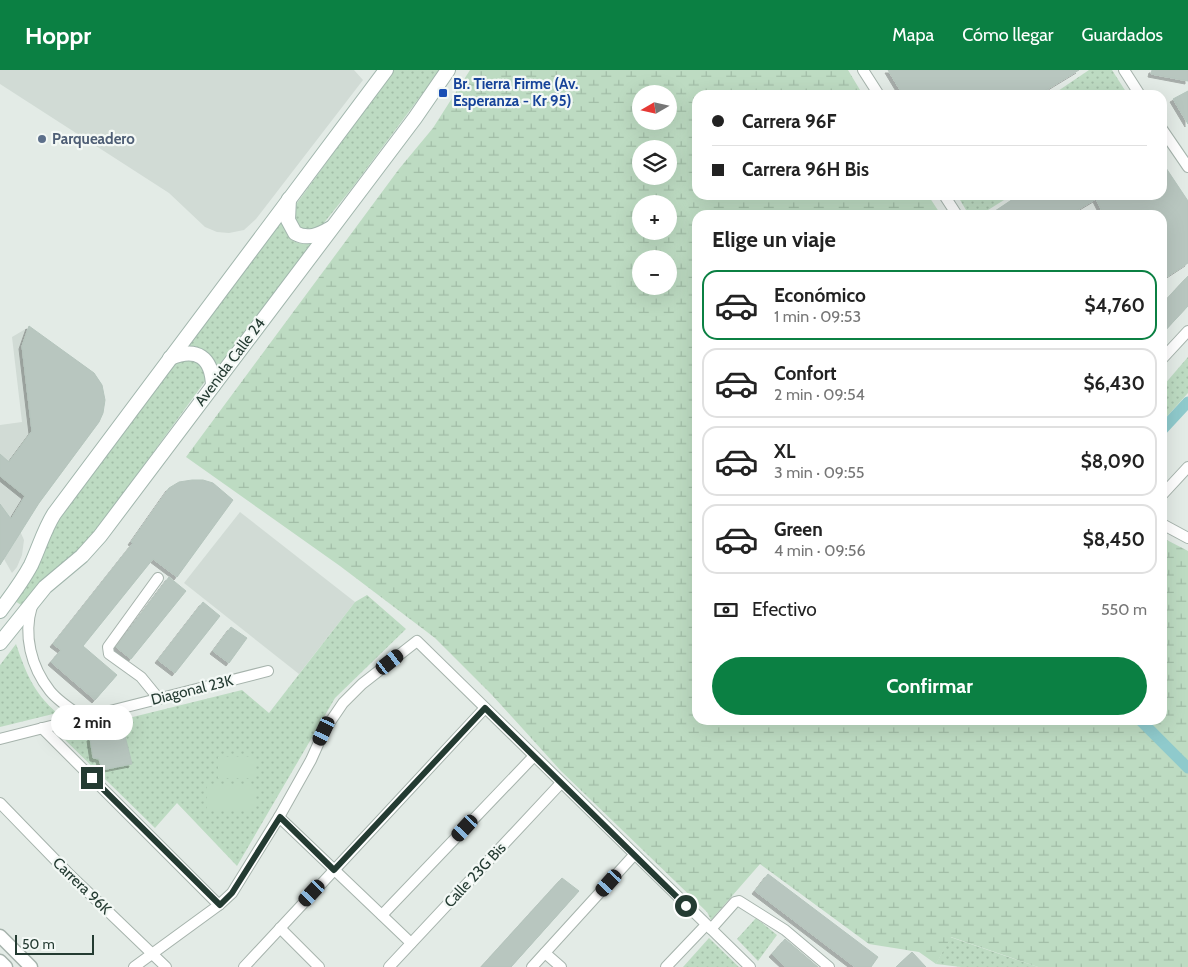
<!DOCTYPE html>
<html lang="es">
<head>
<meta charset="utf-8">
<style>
	body { margin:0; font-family:Cabin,sans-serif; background:#f6f6f6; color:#222; height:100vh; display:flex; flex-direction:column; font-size:19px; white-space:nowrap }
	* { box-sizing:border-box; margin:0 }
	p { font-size:16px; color:#767676 }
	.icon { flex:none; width:28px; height:28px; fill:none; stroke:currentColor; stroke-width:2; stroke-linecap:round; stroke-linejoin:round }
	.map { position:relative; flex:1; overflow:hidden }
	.drawer { position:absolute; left:692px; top:140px; width:475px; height:515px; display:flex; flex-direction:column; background:#fff; border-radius:15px; box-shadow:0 5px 20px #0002 }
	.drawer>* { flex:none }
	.hud { position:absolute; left:692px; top:20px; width:475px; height:110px; border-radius:15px; box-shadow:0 5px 20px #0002; display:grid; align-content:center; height:110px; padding:0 20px; background:#fff }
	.needle { width:32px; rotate:261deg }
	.tools { position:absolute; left:632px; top:15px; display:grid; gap:10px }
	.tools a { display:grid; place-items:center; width:45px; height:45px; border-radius:50%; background:#fff; box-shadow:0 5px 20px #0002; font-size:25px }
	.scale { position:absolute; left:15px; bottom:12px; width:79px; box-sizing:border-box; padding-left:5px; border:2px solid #243b32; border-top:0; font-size:14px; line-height:18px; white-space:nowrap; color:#243b32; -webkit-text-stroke:4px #f3f8f5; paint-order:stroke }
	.end { position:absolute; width:22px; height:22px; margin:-11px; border:6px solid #243b32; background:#fff; box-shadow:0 0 0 2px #fff }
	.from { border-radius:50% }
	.bubble { position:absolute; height:35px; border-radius:18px; background:#fff; box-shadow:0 5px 20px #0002; font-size:16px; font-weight:800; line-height:35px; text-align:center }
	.car { position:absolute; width:15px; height:30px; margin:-15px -8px; border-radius:6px; box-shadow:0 0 4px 1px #0007; background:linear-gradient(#222 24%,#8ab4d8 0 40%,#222 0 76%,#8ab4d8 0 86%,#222 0) }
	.hud b { display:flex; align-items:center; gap:18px; height:48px; font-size:19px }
	.hud b+b { border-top:1px solid #e0e0e0 }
	.hud i { width:12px; height:12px; background:#222 }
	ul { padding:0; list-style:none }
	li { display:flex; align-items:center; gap:15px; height:70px; margin:0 10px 8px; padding:0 10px; border:2px solid #e0e0e0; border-radius:15px }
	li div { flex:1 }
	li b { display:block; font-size:19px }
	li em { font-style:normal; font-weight:800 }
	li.selected { border-color:#0b8043 }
	li>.icon { width:45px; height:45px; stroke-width:1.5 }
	h2 { padding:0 20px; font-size:22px; line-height:60px }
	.pay { display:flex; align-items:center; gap:12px; height:55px; padding:0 20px; font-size:19px }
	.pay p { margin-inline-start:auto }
	.action { display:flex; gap:10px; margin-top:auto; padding:10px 20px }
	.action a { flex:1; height:58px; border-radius:30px; background:#0b8043; color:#fff; font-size:20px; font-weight:800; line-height:58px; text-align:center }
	header { display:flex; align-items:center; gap:30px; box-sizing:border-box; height:70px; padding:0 25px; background:#0b8043; color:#fff }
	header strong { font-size:24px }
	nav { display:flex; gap:28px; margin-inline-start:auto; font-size:18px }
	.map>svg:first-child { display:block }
	.built { fill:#d1dbd5 }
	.grass { fill:url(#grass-dots) }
	.wetland { fill:url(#wetland-marsh); fill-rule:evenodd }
	.pitch { fill:#bddbc2 }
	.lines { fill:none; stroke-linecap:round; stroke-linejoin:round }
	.canal { stroke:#8fcacc; stroke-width:11 }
	.building { fill:#b8c6bf; stroke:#b5c5bd; filter:url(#shadow) }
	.minor-casing { stroke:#a6b3ac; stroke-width:12 }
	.tertiary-casing { stroke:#a6b3ac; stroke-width:15 }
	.secondary-casing { stroke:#a2b6ad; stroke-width:16 }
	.minor { stroke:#fff; stroke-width:10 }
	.tertiary { stroke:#fff; stroke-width:12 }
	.secondary { stroke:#fff; stroke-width:14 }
	.route { stroke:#243b32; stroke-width:6 }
	.transit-dot { fill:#1a4fb4; stroke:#f3f8f5; stroke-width:2 }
	.service-dot { fill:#5c6f8a; stroke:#f3f8f5; stroke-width:2 }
	.labels { text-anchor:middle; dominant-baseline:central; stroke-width:4.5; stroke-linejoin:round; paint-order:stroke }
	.transit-label { font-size:15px; font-weight:bold; fill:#164399; stroke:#f3f8f5; text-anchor:start }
	.service-label { font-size:15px; font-weight:bold; fill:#4e5e75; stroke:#f3f8f5; text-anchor:start }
	.street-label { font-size:15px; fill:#243b32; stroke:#f3f8f5 }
</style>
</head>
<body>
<header>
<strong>Hoppr</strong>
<nav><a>Mapa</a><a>Cómo llegar</a><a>Guardados</a></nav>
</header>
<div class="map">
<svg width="1188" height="897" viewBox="0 0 1188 897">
	<defs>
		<pattern id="grass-dots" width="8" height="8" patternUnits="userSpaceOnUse" patternTransform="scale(1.25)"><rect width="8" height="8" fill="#bddbc2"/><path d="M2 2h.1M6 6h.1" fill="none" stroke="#a2bda7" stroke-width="1.8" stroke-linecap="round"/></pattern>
		<pattern id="wetland-marsh" width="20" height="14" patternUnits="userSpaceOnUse" patternTransform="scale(1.25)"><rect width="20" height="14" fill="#bddbc2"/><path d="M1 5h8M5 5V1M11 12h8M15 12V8" fill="none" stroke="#a2bda7"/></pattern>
		<filter id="shadow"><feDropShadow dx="-3" dy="3" stdDeviation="0" flood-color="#0004"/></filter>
	</defs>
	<rect width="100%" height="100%" fill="#e3ebe6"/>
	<g class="built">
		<path d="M0,0H354L363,10L256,149L244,160L229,163L217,162L205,157L169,123L0,14Z"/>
		<path d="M29,257L94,303L102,315L105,330L103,343L99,352L39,433L20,461L24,470L22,485L17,497L12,503L4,489L0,492V355L22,352L12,267Z"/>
		<path d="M240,442L355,532L299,604L184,513Z"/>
	</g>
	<g class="grass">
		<path d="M394,0H440L352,118L323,154L314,160L305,162C292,153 291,148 297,133Z"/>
		<path d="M1089,0H1112L1128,25H1052Z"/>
		<path d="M957,125H1012L980,145H969Z"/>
		<path d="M282,148C285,168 292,175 312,174L218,298C211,284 203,275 186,276Z"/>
		<path d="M1188,287V323L1163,351V316Z"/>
		<path d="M191,289L203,295L206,310L90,469C68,492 43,512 21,535L15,531L56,451L171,296L178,291Z"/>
		<path d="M367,525L406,559L335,628L237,796L177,733L155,758L60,665L242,620L269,643L355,532Z"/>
		<path d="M16,574C26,603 33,622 57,643L0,657V595Z"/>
		<path d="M756,848L777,865L758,891L737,869Z"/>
		<path d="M950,867L1038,897H961L936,894Z"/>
		<path d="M709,868L739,897H683Z"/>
	</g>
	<path class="wetland" d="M470,0H848L863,25H698V125H928L941,145H698V650H1162L1163,468L1188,481V897H1038L951,867L936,894L919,882L869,874L760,794L711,850L707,842L561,701L492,625L435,568L340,496L186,387L399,99L433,58ZM641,24H669V51H641ZM641,79H669V106H641ZM641,134H669V161H641ZM641,189H669V216H641Z"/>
	<g class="pitch">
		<path d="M218,687H255L256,708H218Z"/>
		<rect x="207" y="714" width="49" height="27"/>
	</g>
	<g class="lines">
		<g class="canal">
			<path d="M1162,360L1188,332"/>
			<path d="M1140,650L1188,698"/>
		</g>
	</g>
	<g class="building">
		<path d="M888,0H1079L1038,25H903Z"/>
		<path d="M1152,0H1188V11L1151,4Z"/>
		<path d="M1188,21V54L1173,29Z"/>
		<path d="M1162,92L1188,131V193L1162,210V145H1104L1096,129L1069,145H989L1019,125H1162Z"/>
		<path d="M1188,206V236L1162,264V234Z"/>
		<path d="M29,256L94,303L102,315L105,330L103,343L99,352L39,433L0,495V434L11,449L25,426L0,406V384L9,392L32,361L22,276Z"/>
		<path d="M192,410H203L213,413L233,430L177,507L153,489L83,576L117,605L95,630L51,592L61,580L53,574L133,473L131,472L169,418L179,412Z"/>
		<path d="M169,507L186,521L131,589L116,577Z"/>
		<path d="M203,532L220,546L175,603L158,590Z"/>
		<path d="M231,557L247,568L229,593L213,581Z"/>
		<path d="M123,658L132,694L102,700L99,689L93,688L90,668Z"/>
		<path d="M768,804L878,887L871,897H855L755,821Z"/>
		<path d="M562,808L579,821L511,897H481Z"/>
		<path d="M785,869L818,897H786L772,884Z"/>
		<path d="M912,882L926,897H896Z"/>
	</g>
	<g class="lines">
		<g class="minor-casing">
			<g id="minor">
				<path d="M863,0L879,25"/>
				<path d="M1124,0L1140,25"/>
				<path d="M1162,59L1188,97"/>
				<path d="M944,125L957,145"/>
				<path d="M1162,289L1188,261"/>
				<path d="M1162,425L1188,397"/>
				<path d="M1162,454L1188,468"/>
				<path d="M158,508L108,577L109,584L141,607L159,629"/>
				<path d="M32,536C23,565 31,597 50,621C59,632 72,640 84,648"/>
				<path d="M42,658L219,835"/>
				<path d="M0,669L268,601"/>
				<path d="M0,733L67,802L166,897"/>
				<path d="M279,747L411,873"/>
				<path d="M382,845L534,686"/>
				<path d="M280,858L319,897"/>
				<path d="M711,859L735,832L739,831L785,860L829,897"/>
				<path d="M545,883L561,897"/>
				<path d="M134,897L219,835L232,823L279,747L311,690L324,661L343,633L362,614L417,571L750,897"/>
				<path d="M244,897L485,638"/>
				<path d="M389,897L561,713"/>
				<path d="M532,897L634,785"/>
				<path d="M666,897L706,855"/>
			</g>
		</g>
		<g class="tertiary-casing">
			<g id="tertiary">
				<path d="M0,866L31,897"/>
				<path d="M0,891L6,897"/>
			</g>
		</g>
		<g class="secondary-casing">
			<g id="secondary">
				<path d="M289,129L288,150L295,163C308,170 319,165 331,158"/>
				<path d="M170,288C197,277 212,287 213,316"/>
				<path d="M0,541C11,526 22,512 31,495C39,478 44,460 54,444L386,0"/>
				<path d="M0,573L45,517L82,486L100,466L415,48L448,0"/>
			</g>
		</g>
		<use href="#minor" class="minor"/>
		<use href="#tertiary" class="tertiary"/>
		<use href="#secondary" class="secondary"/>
	</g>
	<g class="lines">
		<path class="route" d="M92,708L220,835L232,823L280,747L334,800L485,638L686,836"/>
	</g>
	<rect class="transit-dot" x="438" y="18" width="10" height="10" rx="2.5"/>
	<circle class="service-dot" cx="42" cy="69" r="5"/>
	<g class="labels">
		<g class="transit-label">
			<text x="453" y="14">Br. Tierra Firme (Av.<tspan x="453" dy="17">Esperanza - Kr 95)</tspan></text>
		</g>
		<g class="service-label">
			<text x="52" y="69">Parqueadero</text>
		</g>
		<g class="street-label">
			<text transform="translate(230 292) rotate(-53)">Avenida Calle 24</text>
			<text transform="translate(192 620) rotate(-14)">Diagonal 23K</text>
			<text transform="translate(475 805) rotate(-47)">Calle 23G Bis</text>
			<text transform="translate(82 816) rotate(44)">Carrera 96K</text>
		</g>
	</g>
</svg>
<div class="tools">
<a><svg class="needle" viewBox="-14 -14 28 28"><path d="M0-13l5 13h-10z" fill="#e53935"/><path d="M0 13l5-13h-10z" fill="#767676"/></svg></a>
<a><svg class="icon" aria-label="layers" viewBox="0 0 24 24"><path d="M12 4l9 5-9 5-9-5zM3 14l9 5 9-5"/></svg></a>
<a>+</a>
<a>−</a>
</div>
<div class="scale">50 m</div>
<i class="end from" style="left:686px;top:836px"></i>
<i class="end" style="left:92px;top:708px"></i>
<div class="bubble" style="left:51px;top:635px;width:82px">2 min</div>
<i class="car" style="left:390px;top:592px;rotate:52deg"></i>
<i class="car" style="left:324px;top:661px;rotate:205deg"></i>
<i class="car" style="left:465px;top:758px;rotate:223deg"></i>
<i class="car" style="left:609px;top:813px;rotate:222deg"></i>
<i class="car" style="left:312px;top:823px;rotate:223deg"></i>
<div class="hud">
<b><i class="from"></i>Carrera 96F</b>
<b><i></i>Carrera 96H Bis</b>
</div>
<section class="drawer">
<h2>Elige un viaje</h2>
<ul>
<li class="selected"><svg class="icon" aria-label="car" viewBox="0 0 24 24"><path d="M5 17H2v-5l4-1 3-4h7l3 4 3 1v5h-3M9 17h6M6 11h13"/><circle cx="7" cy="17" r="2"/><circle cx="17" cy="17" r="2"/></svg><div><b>Económico</b><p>1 min · 09:53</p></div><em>$4,760</em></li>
<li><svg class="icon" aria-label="car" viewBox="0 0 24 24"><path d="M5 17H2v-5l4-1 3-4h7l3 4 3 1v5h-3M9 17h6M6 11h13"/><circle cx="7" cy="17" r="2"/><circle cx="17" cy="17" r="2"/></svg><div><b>Confort</b><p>2 min · 09:54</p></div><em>$6,430</em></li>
<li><svg class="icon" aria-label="car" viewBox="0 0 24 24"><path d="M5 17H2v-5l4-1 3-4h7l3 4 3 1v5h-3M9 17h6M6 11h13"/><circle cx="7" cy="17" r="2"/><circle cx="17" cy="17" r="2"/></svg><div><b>XL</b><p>3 min · 09:55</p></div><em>$8,090</em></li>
<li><svg class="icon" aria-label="car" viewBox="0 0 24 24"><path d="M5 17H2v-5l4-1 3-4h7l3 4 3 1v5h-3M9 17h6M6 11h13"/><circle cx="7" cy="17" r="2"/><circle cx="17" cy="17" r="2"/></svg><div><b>Green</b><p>4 min · 09:56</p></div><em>$8,450</em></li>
</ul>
<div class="pay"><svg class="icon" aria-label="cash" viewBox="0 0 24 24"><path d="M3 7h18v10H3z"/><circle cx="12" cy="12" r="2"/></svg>Efectivo<p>550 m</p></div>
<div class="action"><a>Confirmar</a></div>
</section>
</div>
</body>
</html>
